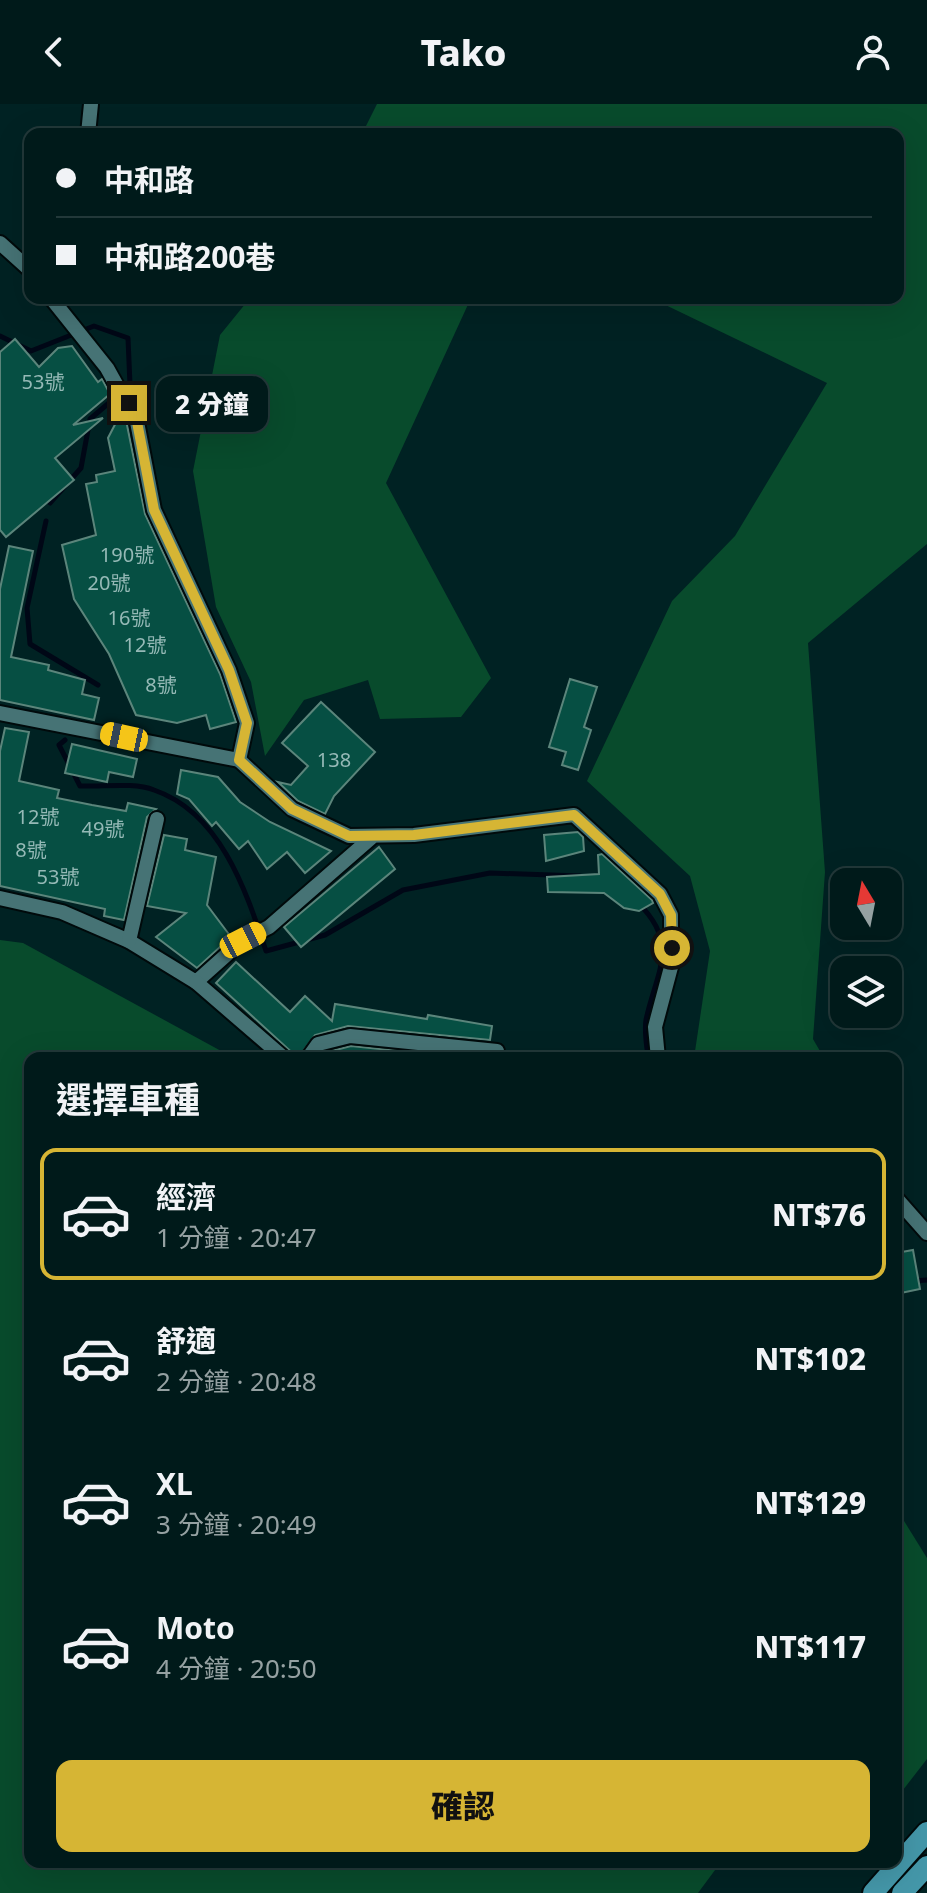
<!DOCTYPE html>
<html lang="zh-TW">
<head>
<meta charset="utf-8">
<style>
	body { margin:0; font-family:"Noto Sans","Noto Sans TC",sans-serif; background:#0e2727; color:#f1f3f6; height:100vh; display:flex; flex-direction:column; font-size:30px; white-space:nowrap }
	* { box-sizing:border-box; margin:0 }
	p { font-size:26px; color:#95a1a2 }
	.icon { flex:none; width:44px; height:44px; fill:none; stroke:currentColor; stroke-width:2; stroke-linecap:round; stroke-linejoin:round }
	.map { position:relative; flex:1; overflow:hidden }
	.side { position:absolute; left:24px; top:948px; width:878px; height:816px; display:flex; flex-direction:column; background:#001a1a; border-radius:16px; box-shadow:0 8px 32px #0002,0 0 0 2px #223839 }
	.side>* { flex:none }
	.guide { position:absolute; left:24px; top:24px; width:880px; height:176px; border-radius:16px; box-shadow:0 8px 32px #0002,0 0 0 2px #223839; display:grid; align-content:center; height:176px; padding:0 32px; background:#001a1a }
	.needle { width:52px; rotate:350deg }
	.controls { position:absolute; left:830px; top:764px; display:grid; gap:16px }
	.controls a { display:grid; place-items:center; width:72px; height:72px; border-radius:16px; background:#001a1a; box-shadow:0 8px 32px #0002,0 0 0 2px #223839; font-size:40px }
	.end { position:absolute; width:36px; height:36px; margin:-18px; border:10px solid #d6b534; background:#111; box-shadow:0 0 0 4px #111 }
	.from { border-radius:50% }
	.bubble { position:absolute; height:56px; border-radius:16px; background:#001a1a; box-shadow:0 8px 32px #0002,0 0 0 2px #223839; font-size:26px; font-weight:800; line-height:56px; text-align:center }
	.car { position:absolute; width:24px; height:48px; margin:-24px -12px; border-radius:10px; box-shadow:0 0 6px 2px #0007; background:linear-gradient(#f5c518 24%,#345 0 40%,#f5c518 0 76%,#345 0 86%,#f5c518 0) }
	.guide b { display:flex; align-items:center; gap:28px; height:76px; font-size:30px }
	.guide b+b { border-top:2px solid #223839 }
	.guide i { width:20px; height:20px; background:#f1f3f6 }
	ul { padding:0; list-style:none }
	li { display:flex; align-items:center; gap:24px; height:132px; margin:0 16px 12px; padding:0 16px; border:4px solid transparent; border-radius:16px }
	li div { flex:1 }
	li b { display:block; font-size:30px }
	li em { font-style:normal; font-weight:800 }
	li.current { border-color:#d6b534 }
	li>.icon { width:72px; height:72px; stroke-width:1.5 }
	h2 { padding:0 32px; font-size:36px; line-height:96px }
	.action { display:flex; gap:16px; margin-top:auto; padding:16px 32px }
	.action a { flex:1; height:92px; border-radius:16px; background:#d6b534; color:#111; font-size:32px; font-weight:800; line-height:92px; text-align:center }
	header { display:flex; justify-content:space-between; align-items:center; height:104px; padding:0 32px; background:#001a1a; font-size:36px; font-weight:800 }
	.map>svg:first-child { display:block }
	.green { fill:#084b2c }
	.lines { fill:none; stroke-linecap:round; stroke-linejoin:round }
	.stream { stroke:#000716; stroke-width:5 }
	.building { fill:#064f43; stroke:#5b857b; stroke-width:2 }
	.street-casing { stroke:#000a0b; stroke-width:18 }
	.primary-casing { stroke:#000a0b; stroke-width:24 }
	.street { stroke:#467375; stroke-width:14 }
	.primary { stroke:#4497a9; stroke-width:20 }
	.route { stroke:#d6b534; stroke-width:10 }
	.labels { text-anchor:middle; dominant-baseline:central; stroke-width:8; stroke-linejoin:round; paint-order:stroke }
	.number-label { font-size:20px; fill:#95b9b6 }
</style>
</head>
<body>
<header><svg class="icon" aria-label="back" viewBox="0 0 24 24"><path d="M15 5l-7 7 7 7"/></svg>Tako<svg class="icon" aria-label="person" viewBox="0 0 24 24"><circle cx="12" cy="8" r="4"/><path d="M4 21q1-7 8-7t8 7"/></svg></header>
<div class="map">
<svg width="927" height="1789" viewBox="0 0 927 1789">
	<rect width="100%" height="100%" fill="#002223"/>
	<g class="green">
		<path d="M377,0H927V440L808,539L825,768L813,935L824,954H694L710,847L690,772L587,677L672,497L735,432L827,279L651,194H898V30H362Z"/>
		<path d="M250,194H471L386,379L491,574L461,613L380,615L368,576L304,596L265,652L251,578L216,503L193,367L220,231Z"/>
		<path d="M0,836L23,839L234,954H30V1758H721L698,1789H0Z"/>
		<path d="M896,1404L927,1454V1655L896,1695Z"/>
	</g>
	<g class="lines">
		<g class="stream">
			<path d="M0,232L31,247L94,222L128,234L130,281L90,315L81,364L50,399"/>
			<path d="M46,417L27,504L30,540L98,581"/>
			<path d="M65,636L59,641L80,682C102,683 134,678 154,686C221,709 246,787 266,847L325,831L403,786L490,769L580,772"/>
			<path d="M639,800C681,841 655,871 646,916C644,928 647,942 648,954"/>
			<path d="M913,1177L927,1176"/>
		</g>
	</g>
	<g class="building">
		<path d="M15,235L39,263L58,244L72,242L98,278L102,275L110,290L73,321L103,314L55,354L74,376L6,433L0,426V248Z"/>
		<path d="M121,309L127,321L145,410L220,570L236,618L210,625L206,611L177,619L136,611L109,550L74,495L62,441L96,431L86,380L97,378L96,371L115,367L108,334Z"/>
		<path d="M9,442L33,447L11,553L49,561L48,566L85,576L82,590L99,594L94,616L0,596V485Z"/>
		<path d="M570,575L597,583L584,623L591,626L578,666L562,661L566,648L549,643Z"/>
		<path d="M321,598L375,648L334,692L325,710L298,697L278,678L291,681L308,662L282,639Z"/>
		<path d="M5,624L29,628L19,677L59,686L57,694L92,701L126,707L128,699L156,705L147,713L124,816L104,812L105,805L0,782V647Z"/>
		<path d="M72,640L137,655L133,673L109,668L107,678L65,669Z"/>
		<path d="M181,666L218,673L240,698L270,718L331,747L305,769L287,748L267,765L248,737L239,745L216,718L212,722L189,695L177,690Z"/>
		<path d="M578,728L583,733L584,747L546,757L544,731Z"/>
		<path d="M164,731L187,735L185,746L216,753L207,801L231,833L197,864L156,833L186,809L147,802Z"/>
		<path d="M379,743L395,765L301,843L284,823Z"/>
		<path d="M602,750L652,796L653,799L639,807L624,804L604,789L548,788L547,773L599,770L598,751Z"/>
		<path d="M236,858L290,908L305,892L332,917L335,900L427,915L428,911L492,922L490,936L348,922L315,931L298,954L216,879Z"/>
		<path d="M351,942L467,954H320L324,949Z"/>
		<path d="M913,1146L920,1185L896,1190V1149Z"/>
	</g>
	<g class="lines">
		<g class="street-casing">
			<g id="street">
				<path d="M88,30L91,0"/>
				<path d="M0,139L30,166"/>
				<path d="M51,194L107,264L137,318L154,406L229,566L247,619L239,656"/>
				<path d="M0,609L239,656"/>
				<path d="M239,656L292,705L349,732L414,731L574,711L660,790L671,811V863L655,923L658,954"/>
				<path d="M0,794L62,808L129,837L196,878L243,836L269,823L371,734"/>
				<path d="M129,837L157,715"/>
				<path d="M196,878L284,954"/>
				<path d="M308,954L318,940L350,932L497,947"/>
				<path d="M896,1094L927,1129"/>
			</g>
		</g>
		<g class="primary-casing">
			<g id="primary">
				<path d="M873,1789L927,1728"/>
				<path d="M902,1789L927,1762"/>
			</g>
		</g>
		<use href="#street" class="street"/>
		<use href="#primary" class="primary"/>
	</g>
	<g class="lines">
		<path class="route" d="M129,299L137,318L154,406L229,566L247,619L239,656L292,705L349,732L414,731L574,711L660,790L671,811L672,844"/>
	</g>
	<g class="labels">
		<g class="number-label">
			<text x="43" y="277">53號</text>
			<text x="127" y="450">190號</text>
			<text x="109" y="478">20號</text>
			<text x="129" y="513">16號</text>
			<text x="145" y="540">12號</text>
			<text x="161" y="580">8號</text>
			<text x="334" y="655">138</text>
			<text x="38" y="712">12號</text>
			<text x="103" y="724">49號</text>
			<text x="31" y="745">8號</text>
			<text x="58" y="772">53號</text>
		</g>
	</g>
</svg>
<div class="controls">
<a><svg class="needle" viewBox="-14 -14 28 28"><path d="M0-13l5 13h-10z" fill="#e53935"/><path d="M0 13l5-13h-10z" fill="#95a1a2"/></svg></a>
<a><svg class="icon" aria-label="layers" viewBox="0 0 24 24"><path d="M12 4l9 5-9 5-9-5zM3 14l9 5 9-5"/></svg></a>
</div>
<i class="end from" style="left:672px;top:844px"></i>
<i class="end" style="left:129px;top:299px"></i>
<div class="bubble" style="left:156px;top:272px;width:112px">2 分鐘</div>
<i class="car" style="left:124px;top:633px;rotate:282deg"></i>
<i class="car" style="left:243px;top:836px;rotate:63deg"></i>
<div class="guide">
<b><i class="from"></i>中和路</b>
<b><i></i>中和路200巷</b>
</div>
<section class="side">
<h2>選擇車種</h2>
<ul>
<li class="current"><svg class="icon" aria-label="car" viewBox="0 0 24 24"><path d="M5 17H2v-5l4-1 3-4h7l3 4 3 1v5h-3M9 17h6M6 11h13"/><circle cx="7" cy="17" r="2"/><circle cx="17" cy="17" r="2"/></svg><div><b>經濟</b><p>1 分鐘 · 20:47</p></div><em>NT$76</em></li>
<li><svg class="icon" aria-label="car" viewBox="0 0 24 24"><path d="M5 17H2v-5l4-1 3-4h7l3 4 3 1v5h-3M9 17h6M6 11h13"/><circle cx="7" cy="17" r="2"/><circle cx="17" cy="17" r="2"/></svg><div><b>舒適</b><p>2 分鐘 · 20:48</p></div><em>NT$102</em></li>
<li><svg class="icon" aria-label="car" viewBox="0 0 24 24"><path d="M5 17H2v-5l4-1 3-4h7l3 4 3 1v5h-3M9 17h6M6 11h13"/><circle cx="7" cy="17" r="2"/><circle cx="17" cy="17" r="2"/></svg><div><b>XL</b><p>3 分鐘 · 20:49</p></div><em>NT$129</em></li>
<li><svg class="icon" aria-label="car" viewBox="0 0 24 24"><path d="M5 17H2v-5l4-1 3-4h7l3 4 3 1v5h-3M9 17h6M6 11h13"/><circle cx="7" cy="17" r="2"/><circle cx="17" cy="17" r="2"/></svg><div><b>Moto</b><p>4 分鐘 · 20:50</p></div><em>NT$117</em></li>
</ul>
<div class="action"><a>確認</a></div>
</section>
</div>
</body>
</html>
